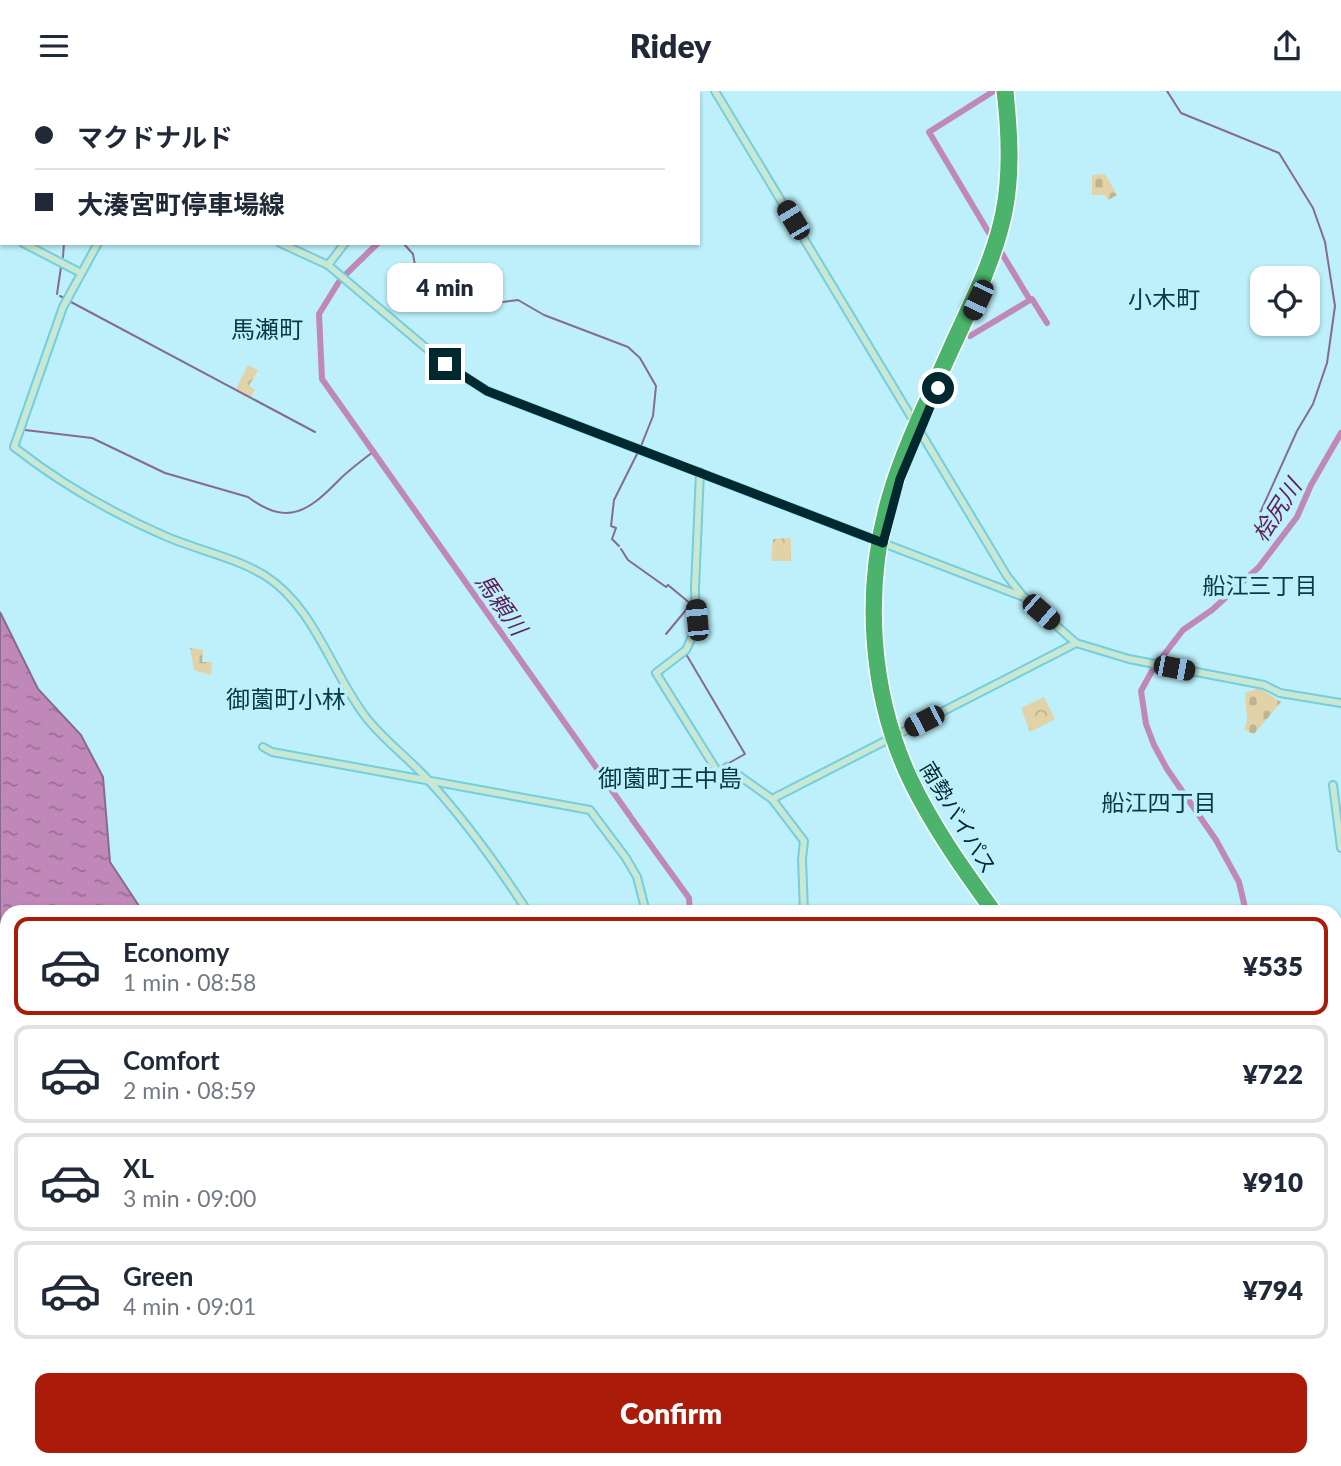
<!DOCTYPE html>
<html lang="en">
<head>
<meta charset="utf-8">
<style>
	body { margin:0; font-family:Lato,"Noto Sans JP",sans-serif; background:#f6f6f7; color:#1f2937; height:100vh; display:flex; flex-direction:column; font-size:26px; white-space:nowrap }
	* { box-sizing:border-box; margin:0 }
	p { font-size:23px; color:#747a83 }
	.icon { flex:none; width:38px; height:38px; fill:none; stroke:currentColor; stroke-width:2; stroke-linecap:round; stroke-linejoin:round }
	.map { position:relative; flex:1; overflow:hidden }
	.drawer { position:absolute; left:0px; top:814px; width:1342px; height:562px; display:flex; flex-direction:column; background:#fff; border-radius:21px 21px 0 0; box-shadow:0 2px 5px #0004 }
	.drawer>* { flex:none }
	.hud { position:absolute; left:0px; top:0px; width:700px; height:154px; box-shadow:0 2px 5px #0004; display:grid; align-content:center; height:154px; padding:0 35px; background:#fff }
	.controls { position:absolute; left:1250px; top:175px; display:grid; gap:14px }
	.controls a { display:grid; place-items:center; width:70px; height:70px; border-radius:14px; background:#fff; box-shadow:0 2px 5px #0004; font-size:35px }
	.end { position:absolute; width:32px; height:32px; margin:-16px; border:9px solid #00282f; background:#fff; box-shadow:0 0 0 4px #fff }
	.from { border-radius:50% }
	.bubble { position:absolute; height:49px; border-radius:14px; background:#fff; box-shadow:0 2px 5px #0004; font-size:23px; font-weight:800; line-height:49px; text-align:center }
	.car { position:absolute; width:21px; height:42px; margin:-21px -10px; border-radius:9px; box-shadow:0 0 5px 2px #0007; background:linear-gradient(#222 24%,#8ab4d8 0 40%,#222 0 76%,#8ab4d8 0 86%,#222 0) }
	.hud b { display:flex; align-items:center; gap:24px; height:66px; font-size:26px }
	.hud b+b { border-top:2px solid #e0e1e3 }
	.hud i { width:18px; height:18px; background:#1f2937 }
	ul { padding:12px 0 0; list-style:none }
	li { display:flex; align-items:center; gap:21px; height:98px; margin:0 14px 10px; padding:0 21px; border:4px solid #e0e1e3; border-radius:14px }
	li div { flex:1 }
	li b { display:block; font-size:26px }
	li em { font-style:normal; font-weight:800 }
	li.selected { border-color:#ab1b09 }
	li>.icon { width:63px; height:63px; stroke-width:1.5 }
	.cta { display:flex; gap:14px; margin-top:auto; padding:14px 35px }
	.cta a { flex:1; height:80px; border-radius:14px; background:#ab1b09; color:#fff; font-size:28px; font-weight:800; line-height:80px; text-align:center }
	header { display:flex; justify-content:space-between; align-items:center; height:91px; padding:0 35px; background:#fff; font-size:32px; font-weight:800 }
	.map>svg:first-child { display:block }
	.cemetery { fill:url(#cemetery-stones) }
	.park { fill:url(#park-crowns) }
	.water { fill:url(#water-ripples); stroke:#866b8f; stroke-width:2 }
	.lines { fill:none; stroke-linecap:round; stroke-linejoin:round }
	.stream { stroke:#866b8f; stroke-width:2 }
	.river { stroke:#bf88b8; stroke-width:6 }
	.secondary-casing { stroke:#73cedf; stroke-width:10 }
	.highway-casing { stroke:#fff; stroke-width:12 }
	.secondary { stroke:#c9e8d3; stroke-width:6 }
	.highway { stroke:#4bb36b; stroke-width:9 }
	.route { stroke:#00282f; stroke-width:9 }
	.labels { text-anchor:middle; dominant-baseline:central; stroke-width:7; stroke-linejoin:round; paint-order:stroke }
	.street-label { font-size:21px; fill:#00282f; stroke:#bdf0fa }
	.water-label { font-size:23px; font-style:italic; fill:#5f1e5b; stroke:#bdf0fa }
	.neighbourhood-label { font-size:23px; fill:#053b44; stroke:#bdf0fa }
	.quarter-label { font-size:24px; fill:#053b44; stroke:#bdf0fa }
</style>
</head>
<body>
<header><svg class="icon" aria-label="menu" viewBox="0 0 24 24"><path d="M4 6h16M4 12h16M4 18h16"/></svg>Ridey<svg class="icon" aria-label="share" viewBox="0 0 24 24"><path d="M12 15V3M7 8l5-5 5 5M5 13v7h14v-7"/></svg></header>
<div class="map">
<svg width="1341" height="1375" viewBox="0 0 1341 1375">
	<defs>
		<pattern id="cemetery-stones" width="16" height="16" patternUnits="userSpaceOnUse" patternTransform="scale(1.75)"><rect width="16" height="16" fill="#e1d2a7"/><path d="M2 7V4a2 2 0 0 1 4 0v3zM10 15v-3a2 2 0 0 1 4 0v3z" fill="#bfb490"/></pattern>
		<pattern id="park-crowns" width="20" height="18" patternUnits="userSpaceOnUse" patternTransform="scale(1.75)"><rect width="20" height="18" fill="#e1d2a7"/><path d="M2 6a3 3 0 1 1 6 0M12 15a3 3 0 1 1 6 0" fill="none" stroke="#bfb490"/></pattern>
		<pattern id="water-ripples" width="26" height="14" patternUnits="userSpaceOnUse" patternTransform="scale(1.75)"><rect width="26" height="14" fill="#bf88b8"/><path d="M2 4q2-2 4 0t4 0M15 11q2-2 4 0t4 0" fill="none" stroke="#996f96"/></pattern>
	</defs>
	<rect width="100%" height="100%" fill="#bdf0fa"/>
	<g class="cemetery">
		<path d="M1105,83L1117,104L1108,109L1105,104H1092V84Z"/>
		<path d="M190,557L203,559L202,571H212L211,584L194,579Z"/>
		<path d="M1259,597L1281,611L1254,643L1244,639L1247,629L1245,602Z"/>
	</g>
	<g class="park">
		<path d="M248,274L258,279L249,295L255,299L251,306L236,298Z"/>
		<path d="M791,447V470H771L773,448Z"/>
		<path d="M1044,606L1055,628L1030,641L1021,617Z"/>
		<path d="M844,1369H912L915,1375H848Z"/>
	</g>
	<g class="water">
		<path d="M0,521L38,598L81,644L103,686L110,771L143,821H7V1103L0,1096Z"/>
		<path d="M840,1368L845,1375H530L523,1369Z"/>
	</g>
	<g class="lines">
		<g class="stream">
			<path d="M1167,0L1181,22L1279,62L1313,117L1325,151L1335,215L1327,272L1313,313L1297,340L1260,422"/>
			<path d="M71,2V0"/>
			<path d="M0,11H1"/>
			<path d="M403,152L413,163L417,186L449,201L477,209L503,211L518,209L544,224L628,256L640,267L656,295L653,325L641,355"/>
			<path d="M63,166L64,152"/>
			<path d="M57,203L61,176"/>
			<path d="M60,205L64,207"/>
			<path d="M71,211L315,341"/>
			<path d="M25,339L92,347L165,382L248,406C287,436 309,420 339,389C349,379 361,370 373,361"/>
			<path d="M619,455L612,448L616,437L611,435L614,409L638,361"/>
			<path d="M621,458L628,469L666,496L668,494L691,513L666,543"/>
			<path d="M686,563L745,663L729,672"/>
			<path d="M1335,969L1341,974"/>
			<path d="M0,1291L7,1283"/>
			<path d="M0,1348L7,1346"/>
		</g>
		<g class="river">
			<path d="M536,2L537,0"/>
			<path d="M989,142L929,41L994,0"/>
			<path d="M378,152L340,189L319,223L322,288L603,686"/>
			<path d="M1001,161L1030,209L1032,208L1047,232"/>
			<path d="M970,245L1030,209"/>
			<path d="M606,691L630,725"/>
			<path d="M632,728L689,807L690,821"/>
			<path d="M1246,821L1239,791L1216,749L1167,678L1154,654L1146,633L1141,600L1153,578L1183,539L1212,519L1259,476L1297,426L1311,394L1341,342"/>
		</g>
		<g class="secondary-casing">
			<g id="secondary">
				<path d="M715,0L1007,485L1023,505L1076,552L1129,568L1264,594L1280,602L1341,612"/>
				<path d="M24,2L25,0"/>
				<path d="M224,2L229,0"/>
				<path d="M489,2L490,0"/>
				<path d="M0,3L2,4"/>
				<path d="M0,141L2,142"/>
				<path d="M23,152L81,182"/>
				<path d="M98,152L63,216L14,356C60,392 112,422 165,445C197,459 234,466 264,484C314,515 331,580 365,625C383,649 409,667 429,690C466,730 498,775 528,821"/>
				<path d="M280,152L328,174L445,273L487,300L1021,505"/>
				<path d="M328,174L345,152"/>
				<path d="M700,381L695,497L696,537L686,559L656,582L719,683L727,676L772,708L804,750L802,768L804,821"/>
				<path d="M263,656L272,661L590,719L626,767L637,786L646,821"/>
				<path d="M1333,694L1341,757"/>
				<path d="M772,708L1076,552"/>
				<path d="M1335,888L1341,887"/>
				<path d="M1335,1038H1341"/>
				<path d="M0,1162L7,1163"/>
				<path d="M506,1368L513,1375"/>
				<path d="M1039,1375L1043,1368"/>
				<path d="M1063,1375L1067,1368"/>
			</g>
		</g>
		<g class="highway-casing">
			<g id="highway">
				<path d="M990,821C961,781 932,740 910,696C866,608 859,500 886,406C900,357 923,311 944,264C964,218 990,171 1000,121C1008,81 1006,41 1001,0"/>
				<path d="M998,821C967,778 936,735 913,686C874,602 867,501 892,412C905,364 928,319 948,274C970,225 997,175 1008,121C1016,81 1013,41 1009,0"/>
				<path d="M1055,1375L1059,1368"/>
			</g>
		</g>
		<use href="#secondary" class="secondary"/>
		<use href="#highway" class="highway"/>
	</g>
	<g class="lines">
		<path class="route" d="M445,273L487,300L883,452L900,388L938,297"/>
	</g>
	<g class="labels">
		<g class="street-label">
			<text transform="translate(959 726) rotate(59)">南勢バイパス</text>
		</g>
		<g class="water-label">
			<text transform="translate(1276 419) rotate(-57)">桧尻川</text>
			<text transform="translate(502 513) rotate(55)">馬頼川</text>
		</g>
		<g class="neighbourhood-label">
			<text x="1260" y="494">船江三丁目</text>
			<text x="1159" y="711">船江四丁目</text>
		</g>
		<g class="quarter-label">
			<text x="1164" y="207">小木町</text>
			<text x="267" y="237">馬瀬町</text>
			<text x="286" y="607">御薗町小林</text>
			<text x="670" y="686">御薗町王中島</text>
		</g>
	</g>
</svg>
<div class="controls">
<a><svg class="icon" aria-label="locate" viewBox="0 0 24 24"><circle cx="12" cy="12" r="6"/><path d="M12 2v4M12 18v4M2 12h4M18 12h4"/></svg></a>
</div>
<i class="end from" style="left:938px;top:297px"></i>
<i class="end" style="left:445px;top:273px"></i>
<div class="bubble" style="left:387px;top:172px;width:116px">4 min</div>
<i class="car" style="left:793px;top:129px;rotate:329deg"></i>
<i class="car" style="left:978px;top:209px;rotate:205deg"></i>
<i class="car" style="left:1041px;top:521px;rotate:131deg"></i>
<i class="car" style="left:697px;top:529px;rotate:355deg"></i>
<i class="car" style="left:1174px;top:577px;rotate:101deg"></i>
<i class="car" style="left:924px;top:630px;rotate:243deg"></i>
<div class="hud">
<b><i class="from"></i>マクドナルド</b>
<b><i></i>大湊宮町停車場線</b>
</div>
<section class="drawer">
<ul>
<li class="selected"><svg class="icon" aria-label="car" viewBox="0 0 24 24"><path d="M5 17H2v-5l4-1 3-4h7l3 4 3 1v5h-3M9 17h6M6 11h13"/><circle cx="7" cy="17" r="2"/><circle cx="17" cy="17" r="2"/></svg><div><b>Economy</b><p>1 min · 08:58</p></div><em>¥535</em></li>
<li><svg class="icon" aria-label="car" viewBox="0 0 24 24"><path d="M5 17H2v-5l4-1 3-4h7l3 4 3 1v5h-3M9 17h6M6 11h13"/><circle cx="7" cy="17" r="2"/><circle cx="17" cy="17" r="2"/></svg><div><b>Comfort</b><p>2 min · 08:59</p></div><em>¥722</em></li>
<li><svg class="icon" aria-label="car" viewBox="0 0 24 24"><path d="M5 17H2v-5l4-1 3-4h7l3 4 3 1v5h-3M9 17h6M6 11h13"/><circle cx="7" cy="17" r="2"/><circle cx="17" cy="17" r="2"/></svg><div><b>XL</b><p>3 min · 09:00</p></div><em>¥910</em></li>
<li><svg class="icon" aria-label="car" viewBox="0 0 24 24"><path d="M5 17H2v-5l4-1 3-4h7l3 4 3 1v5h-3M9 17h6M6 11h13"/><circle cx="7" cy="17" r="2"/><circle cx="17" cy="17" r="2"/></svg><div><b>Green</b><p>4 min · 09:01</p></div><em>¥794</em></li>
</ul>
<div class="cta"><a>Confirm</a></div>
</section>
</div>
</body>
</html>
